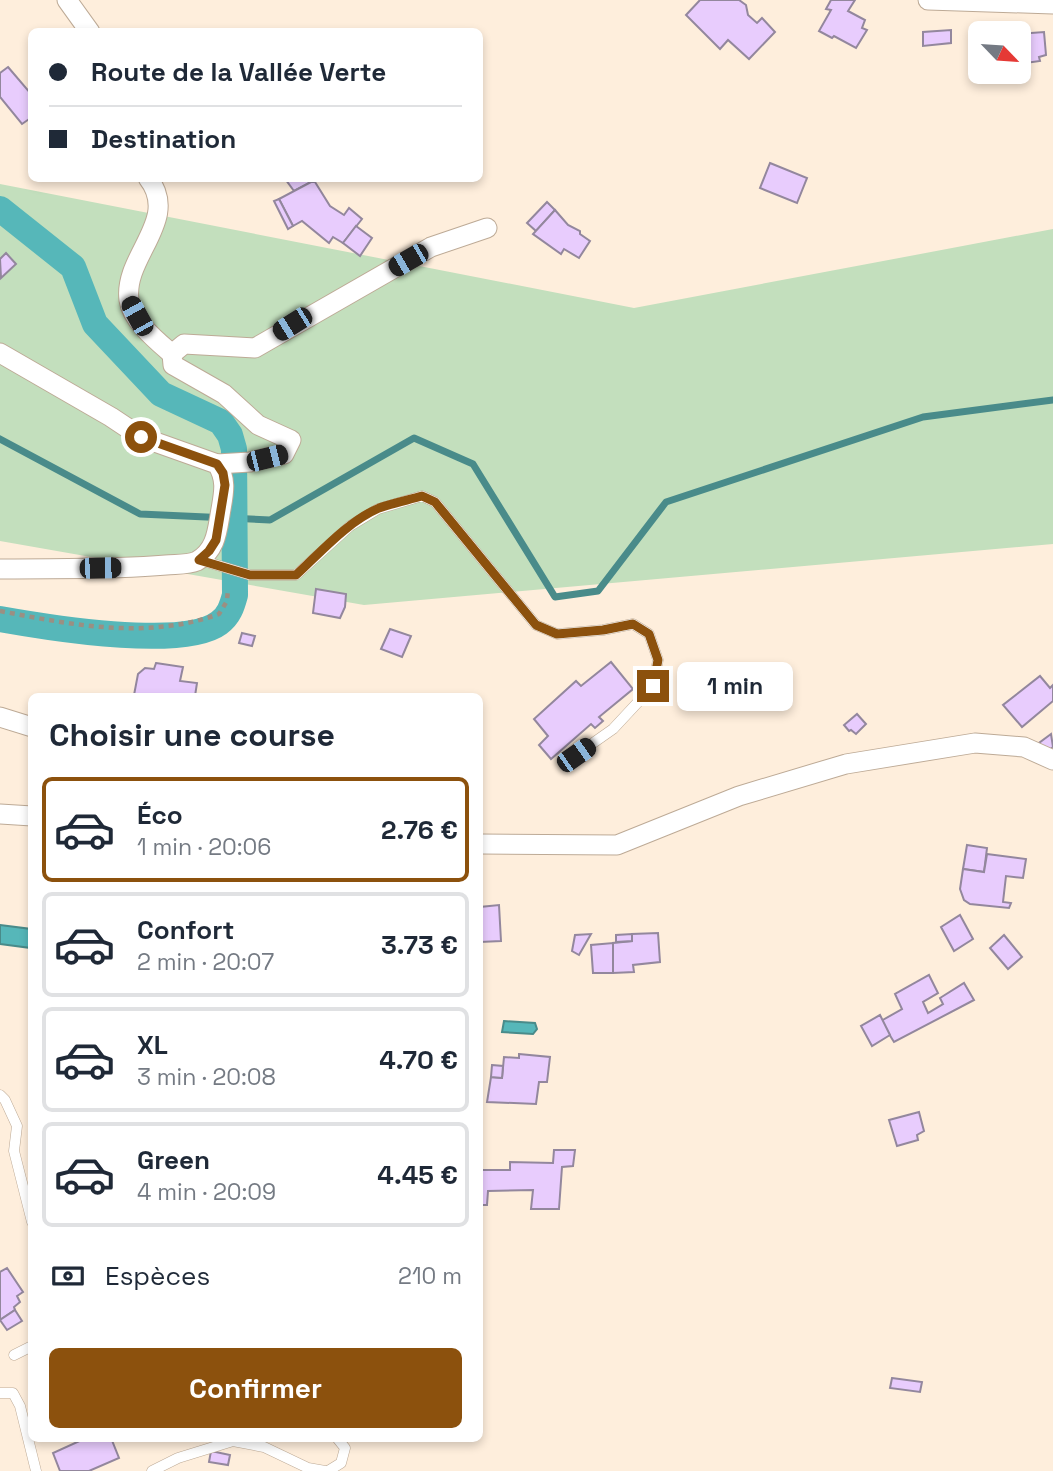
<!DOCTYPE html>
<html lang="fr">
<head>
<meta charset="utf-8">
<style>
	body { margin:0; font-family:"Space Grotesk",sans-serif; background:#f2f2f3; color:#1f2937; height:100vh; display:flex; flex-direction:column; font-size:26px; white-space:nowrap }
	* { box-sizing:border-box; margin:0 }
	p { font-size:23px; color:#747a83 }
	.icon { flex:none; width:38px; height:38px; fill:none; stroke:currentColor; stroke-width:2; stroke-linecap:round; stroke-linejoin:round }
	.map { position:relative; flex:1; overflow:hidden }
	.side { position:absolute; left:28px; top:693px; width:455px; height:749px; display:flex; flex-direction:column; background:#fff; border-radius:10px; box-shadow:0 4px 10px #0003 }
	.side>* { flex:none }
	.banner { position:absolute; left:28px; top:28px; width:455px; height:154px; border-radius:10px; box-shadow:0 4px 10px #0003; display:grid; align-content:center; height:154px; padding:0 21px; background:#fff }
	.needle { width:46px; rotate:115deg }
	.controls { position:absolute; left:968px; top:21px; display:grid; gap:14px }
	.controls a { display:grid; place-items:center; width:63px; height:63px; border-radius:10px; background:#fff; box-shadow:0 4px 10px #0003; font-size:35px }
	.end { position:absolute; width:32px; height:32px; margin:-16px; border:9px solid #8c510d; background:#fff; box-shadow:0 0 0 4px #fff }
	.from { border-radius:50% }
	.bubble { position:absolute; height:49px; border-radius:10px; background:#fff; box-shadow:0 4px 10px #0003; font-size:23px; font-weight:700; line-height:49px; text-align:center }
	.car { position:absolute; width:21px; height:42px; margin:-21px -10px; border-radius:9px; box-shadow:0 0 5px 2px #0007; background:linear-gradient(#222 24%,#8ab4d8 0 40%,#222 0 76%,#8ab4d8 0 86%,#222 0) }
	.banner b { display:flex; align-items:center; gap:24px; height:66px; font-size:26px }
	.banner b+b { border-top:2px solid #e0e1e3 }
	.banner i { width:18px; height:18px; background:#1f2937 }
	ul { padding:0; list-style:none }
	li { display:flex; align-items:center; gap:21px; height:105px; margin:0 14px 10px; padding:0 7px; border:4px solid #e0e1e3; border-radius:10px }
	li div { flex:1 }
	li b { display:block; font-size:26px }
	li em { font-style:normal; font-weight:700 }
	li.active { border-color:#8c510d }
	li>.icon { width:63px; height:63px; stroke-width:1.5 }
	h2 { padding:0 21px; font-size:32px; line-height:84px }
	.pay { display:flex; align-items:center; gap:18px; height:77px; padding:0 21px; font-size:26px }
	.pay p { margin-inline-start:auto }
	.action { display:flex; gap:14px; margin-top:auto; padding:14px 21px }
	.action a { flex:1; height:80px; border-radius:10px; background:#8c510d; color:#fff; font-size:28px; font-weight:700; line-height:80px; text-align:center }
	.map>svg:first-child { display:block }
	.green { fill:#c3dfbd }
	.water { fill:#56b7b9; stroke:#498b8a; stroke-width:2 }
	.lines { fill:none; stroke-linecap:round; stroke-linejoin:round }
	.stream { stroke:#498b8a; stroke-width:7 }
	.canal { stroke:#56b7b9; stroke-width:26 }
	.building { fill:#e8ccfd; stroke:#93879d; stroke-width:2 }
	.service-casing { stroke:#bdaa96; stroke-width:11 }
	.minor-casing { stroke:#bdaa96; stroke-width:21 }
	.path { stroke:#9b8f82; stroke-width:4.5; stroke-dasharray:5 5; stroke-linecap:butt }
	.service { stroke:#fff; stroke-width:10 }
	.minor { stroke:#fff; stroke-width:19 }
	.route { stroke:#8c510d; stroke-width:9 }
</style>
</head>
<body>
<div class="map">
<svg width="1053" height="1471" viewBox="0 0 1053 1471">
	<rect width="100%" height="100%" fill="#feeedc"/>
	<path class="green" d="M0,184L634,308L1053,229V544L364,605L0,541Z"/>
	<g class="water">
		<path d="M0,925L31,929V948L0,944Z"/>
		<path d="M504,1021L535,1023L537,1029L533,1034L502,1032Z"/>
	</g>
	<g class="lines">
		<path class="stream" d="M0,439L140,514L270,520L414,438L473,464L555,597L598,591L666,502L923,417L1053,400"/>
		<path class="canal" d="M0,209L73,267L95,324L161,394L221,422L230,435L234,449L235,595C232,606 229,616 219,623C183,650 45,627 0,619"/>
	</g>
	<g class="building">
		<path d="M700,0H739L746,5L748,15L757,23L762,18L775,32L749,59L728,40L720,49L686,15Z"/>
		<path d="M831,0H855L848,11L865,20L862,28L867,30L856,48L834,36L832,38L819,31L831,10L826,9Z"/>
		<path d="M951,30V43L923,46V32Z"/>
		<path d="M1044,32L1046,55L1039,57L1040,61L1018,64V34Z"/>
		<path d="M8,67L32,95V117L22,124L0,97V73Z"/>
		<path d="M770,163L807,178L797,203L760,188Z"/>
		<path d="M290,178H309L311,182L294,191L286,180Z"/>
		<path d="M311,182H315L330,206L344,215L349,208L362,219L343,243L333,237L329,243L302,221L293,226L279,199Z"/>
		<path d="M279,199L293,226L288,229L274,201Z"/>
		<path d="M547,202L555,210L536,231L527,223Z"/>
		<path d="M555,210L568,225L580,231V234L590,241L579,258L564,249L561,254L533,234Z"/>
		<path d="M356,226L372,238L360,256L343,243Z"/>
		<path d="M6,253L16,264L1,278L0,259Z"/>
		<path d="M316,589L346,594L345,607L340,618L313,613Z"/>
		<path d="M390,629L411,636L402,657L381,649Z"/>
		<path d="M242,633L255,636L252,646L239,643Z"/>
		<path d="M611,662L633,689L599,717L603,721L595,728L591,724L551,759L539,745L548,736L534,719L576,681L581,686Z"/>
		<path d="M156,663L183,667L180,681L197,683L195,696L134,695L138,674L145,668L154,669Z"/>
		<path d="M1040,676L1050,688L1053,685V701L1022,727L1003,705Z"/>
		<path d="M857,714L866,724L856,734L851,730L849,731L844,725Z"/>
		<path d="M1051,734L1053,747L1047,752L1039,743Z"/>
		<path d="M967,845L987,848L984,872L963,869Z"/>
		<path d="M987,854L1026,859L1023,878L1006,876L1003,902L1011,903L1009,908L970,904L964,900L960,889L963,869L984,872Z"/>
		<path d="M499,905L501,941L480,942V907Z"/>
		<path d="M960,915L973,939L954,951L941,927Z"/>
		<path d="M658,933L660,962L633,965L634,972L613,973V943L632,941V934Z"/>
		<path d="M591,934L579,955L572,951L575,935Z"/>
		<path d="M632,934V941L616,942V935Z"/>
		<path d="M1004,935L1022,957L1008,969L990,948Z"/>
		<path d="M613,943V973H593L591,945Z"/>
		<path d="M929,975L938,993L923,1002L928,1013L943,1004L940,998L964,983L974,1000L894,1042L881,1021L902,1009L895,994Z"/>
		<path d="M880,1015L890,1035L872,1046L861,1026Z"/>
		<path d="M519,1054L550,1057L547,1082H539L536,1104L487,1102L491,1077L502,1078L504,1057L519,1058Z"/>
		<path d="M492,1065L503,1066L502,1078L491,1077Z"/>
		<path d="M919,1112L924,1131L917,1135L918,1140L897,1146L889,1120Z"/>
		<path d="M554,1150H575L573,1166L562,1167L559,1209H531L533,1190L488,1191L487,1205H480V1170H510V1162L553,1163Z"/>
		<path d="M7,1268L23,1292L17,1296L20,1302L14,1307L15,1310L0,1320V1272Z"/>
		<path d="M15,1310L22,1321L7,1330L0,1320Z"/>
		<path d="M892,1378L922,1382L920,1392L890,1388Z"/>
		<path d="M86,1438H111L119,1458L89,1471H60L53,1453Z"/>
		<path d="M211,1451L230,1455L228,1465L209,1462Z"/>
	</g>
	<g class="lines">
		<g class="service-casing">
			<g id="service">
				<path d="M200,560L250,575H296L350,526L378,509L422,496L435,502L536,625L557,634L603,630L633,624L649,634L658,660L653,686L613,729L576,755"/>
				<path d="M0,1095L5,1100L17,1126L14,1151L32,1222"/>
				<path d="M14,1355L32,1346"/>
				<path d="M0,1393H13L20,1406L36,1471"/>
				<path d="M152,1471L178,1458L233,1441L264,1447L308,1468L325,1471"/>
				<path d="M328,1471L341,1463L345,1448L337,1438"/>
			</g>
		</g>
		<g class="minor-casing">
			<g id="minor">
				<path d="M67,0L90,32"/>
				<path d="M928,0L1053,4"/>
				<path d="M148,178C181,220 123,256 129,300C132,321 157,341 172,354"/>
				<path d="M0,353L111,417L141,437L217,464C228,481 223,496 220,515C217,533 215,551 197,561C188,565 176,564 166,565C111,570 55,568 0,569"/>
				<path d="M217,464L250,462L284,454L291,440L258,425L224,394L173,365L172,354L184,344L255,348L431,247L487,228"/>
				<path d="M0,717L32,727"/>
				<path d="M0,814L32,816"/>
				<path d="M480,844L617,845L739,796L846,764L975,743L1024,747L1053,760"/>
			</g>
		</g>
		<path class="path" d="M0,611C73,625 147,640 219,614L227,601L228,589"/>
		<use href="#service" class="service"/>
		<use href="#minor" class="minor"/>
	</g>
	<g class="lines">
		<path class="route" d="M141,437L217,464L223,473L225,485L216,540L209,551L199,560L250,575H296C321,552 347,522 379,508C393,503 408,500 422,496L435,502L536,625L557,634L603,630L633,624L649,634L658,660L653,686"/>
	</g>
</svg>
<div class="controls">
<a><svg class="needle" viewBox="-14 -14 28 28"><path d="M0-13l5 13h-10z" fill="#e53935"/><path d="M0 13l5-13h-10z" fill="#747a83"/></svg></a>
</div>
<i class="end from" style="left:141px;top:437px"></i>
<i class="end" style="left:653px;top:686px"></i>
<div class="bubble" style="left:677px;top:662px;width:116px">1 min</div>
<i class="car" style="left:408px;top:260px;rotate:240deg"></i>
<i class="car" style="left:137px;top:316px;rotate:331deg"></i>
<i class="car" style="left:292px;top:324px;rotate:238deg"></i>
<i class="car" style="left:267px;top:458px;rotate:76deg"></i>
<i class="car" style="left:100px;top:568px;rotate:89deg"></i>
<i class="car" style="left:576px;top:755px;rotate:55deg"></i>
<div class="banner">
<b><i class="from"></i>Route de la Vallée Verte</b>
<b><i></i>Destination</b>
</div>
<section class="side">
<h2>Choisir une course</h2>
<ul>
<li class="active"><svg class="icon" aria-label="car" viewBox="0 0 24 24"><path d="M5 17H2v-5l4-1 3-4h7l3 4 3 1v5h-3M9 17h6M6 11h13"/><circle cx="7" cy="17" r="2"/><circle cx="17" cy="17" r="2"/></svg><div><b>Éco</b><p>1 min · 20:06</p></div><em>2.76 €</em></li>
<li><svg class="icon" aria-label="car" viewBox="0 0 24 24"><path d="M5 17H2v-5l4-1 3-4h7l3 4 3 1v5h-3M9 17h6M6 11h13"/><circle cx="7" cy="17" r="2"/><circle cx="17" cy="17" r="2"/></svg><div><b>Confort</b><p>2 min · 20:07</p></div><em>3.73 €</em></li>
<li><svg class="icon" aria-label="car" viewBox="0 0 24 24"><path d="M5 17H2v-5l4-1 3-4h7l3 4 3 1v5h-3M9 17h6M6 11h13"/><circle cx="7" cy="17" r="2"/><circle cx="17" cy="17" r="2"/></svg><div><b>XL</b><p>3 min · 20:08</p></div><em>4.70 €</em></li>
<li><svg class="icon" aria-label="car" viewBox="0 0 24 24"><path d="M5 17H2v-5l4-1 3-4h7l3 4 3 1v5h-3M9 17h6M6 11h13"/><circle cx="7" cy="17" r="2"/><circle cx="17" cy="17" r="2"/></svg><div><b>Green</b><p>4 min · 20:09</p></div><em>4.45 €</em></li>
</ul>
<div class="pay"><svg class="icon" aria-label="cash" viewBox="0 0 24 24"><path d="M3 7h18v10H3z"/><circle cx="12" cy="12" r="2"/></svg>Espèces<p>210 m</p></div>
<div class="action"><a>Confirmer</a></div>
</section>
</div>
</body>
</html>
